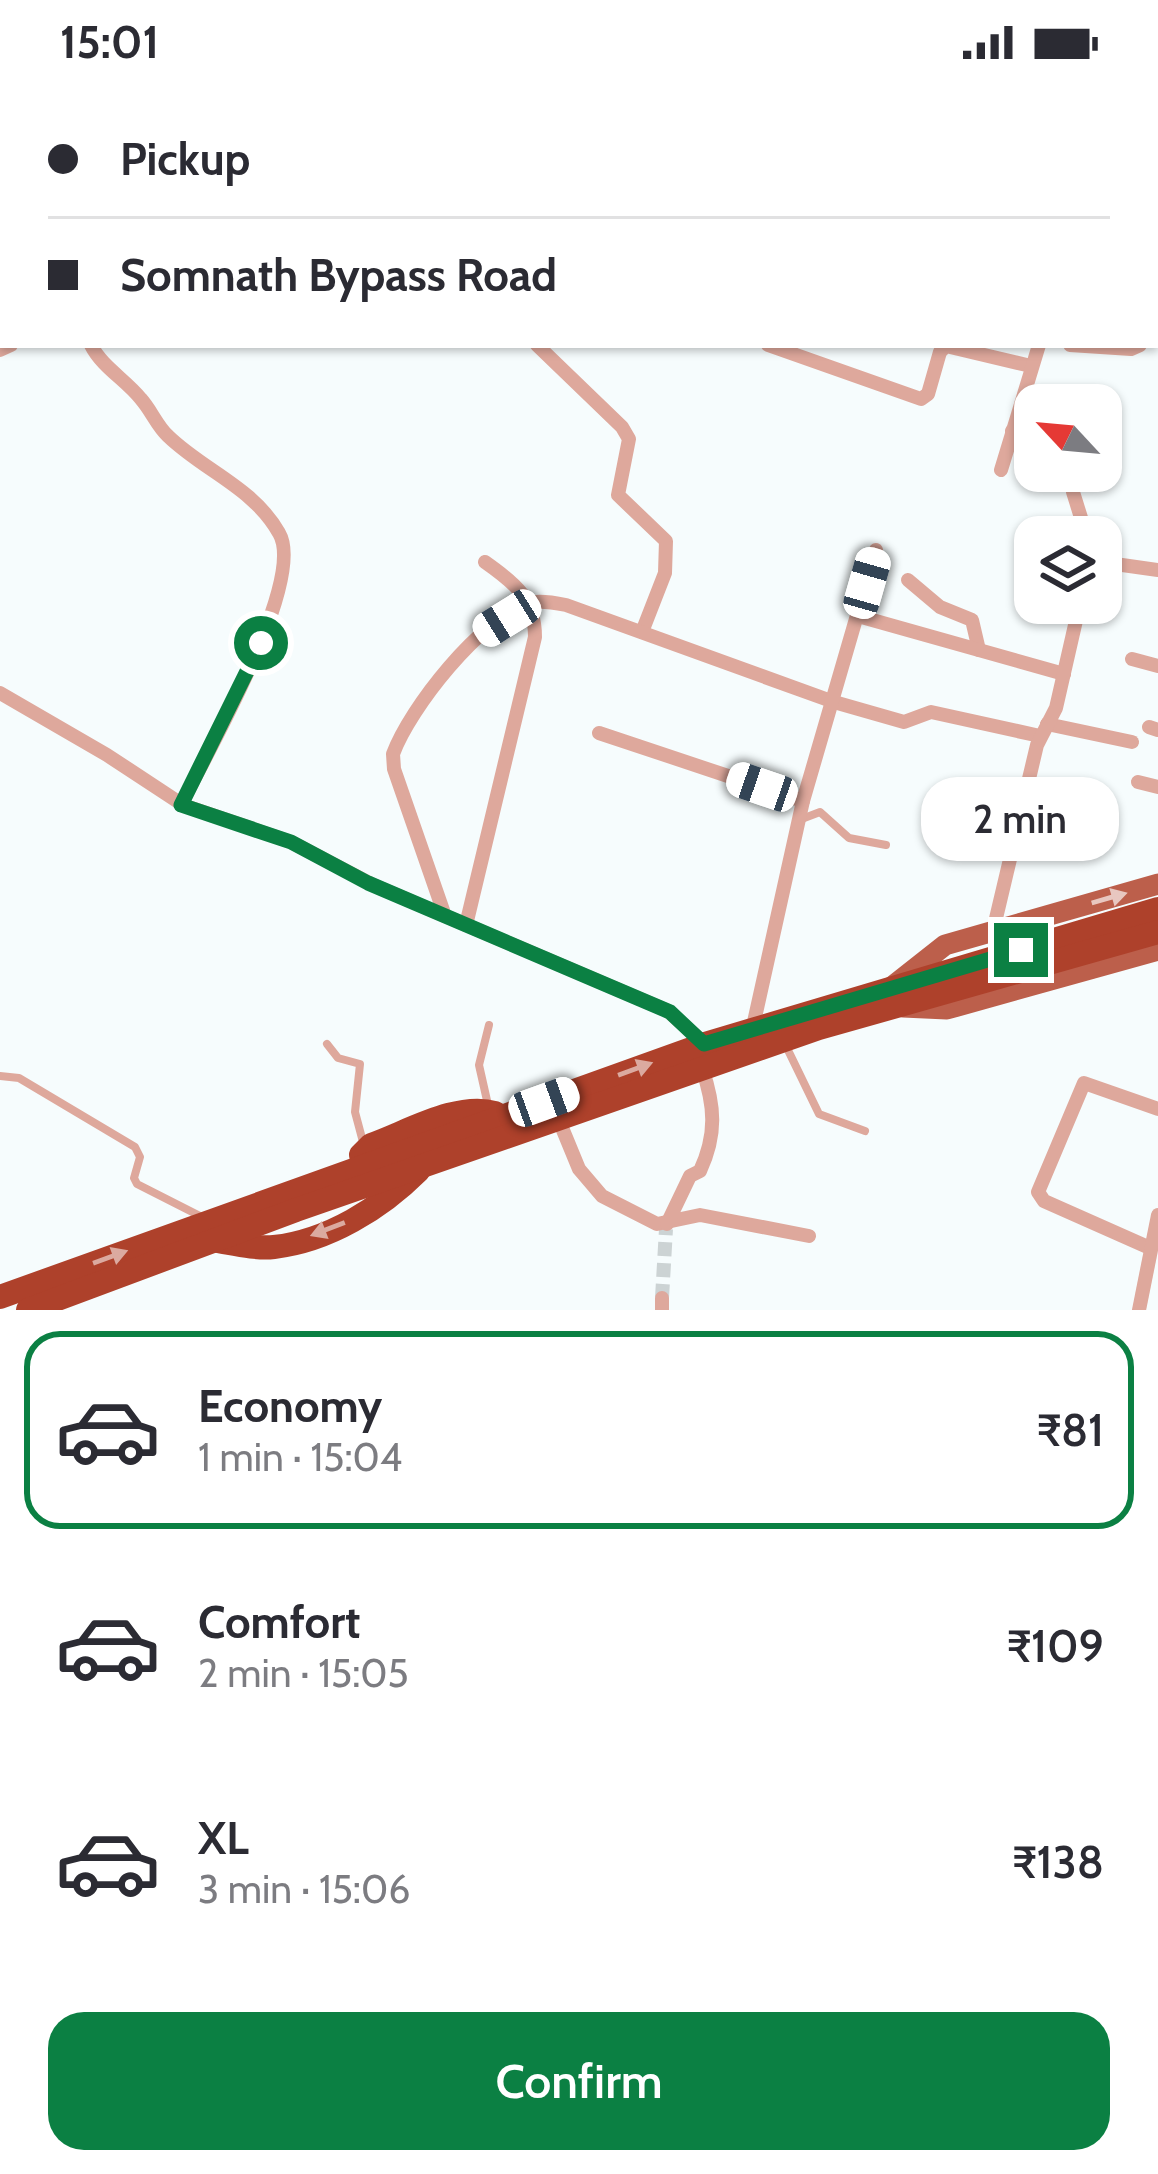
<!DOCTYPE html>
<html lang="en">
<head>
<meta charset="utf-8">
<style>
	body { margin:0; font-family:Cabin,sans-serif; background:#f2f2f3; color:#2b2b33; height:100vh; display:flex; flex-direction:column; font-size:45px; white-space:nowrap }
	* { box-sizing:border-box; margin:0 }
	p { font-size:39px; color:#7c7c81 }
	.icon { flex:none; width:66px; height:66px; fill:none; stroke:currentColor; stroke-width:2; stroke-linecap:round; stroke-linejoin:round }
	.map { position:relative; height:1226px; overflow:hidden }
	.sheet { display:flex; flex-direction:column; background:#fff; flex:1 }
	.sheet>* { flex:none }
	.hud { position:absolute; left:0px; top:0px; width:1158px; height:264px; box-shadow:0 3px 9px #0004; display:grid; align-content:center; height:264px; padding:0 48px; background:#fff }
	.needle { width:78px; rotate:296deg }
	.tools { position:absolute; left:1014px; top:300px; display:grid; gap:24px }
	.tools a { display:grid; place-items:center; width:108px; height:108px; border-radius:24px; background:#fff; box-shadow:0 3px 9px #0004; font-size:60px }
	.end { position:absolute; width:54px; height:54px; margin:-27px; border:15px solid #0b8043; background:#fff; box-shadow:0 0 0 6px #fff }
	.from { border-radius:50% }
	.bubble { position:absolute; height:84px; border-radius:36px; background:#fff; box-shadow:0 3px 9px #0004; font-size:39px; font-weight:600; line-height:84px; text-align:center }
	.car { position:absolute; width:36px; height:72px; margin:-36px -18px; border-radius:15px; box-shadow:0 0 9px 3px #0007; background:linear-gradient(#fff 24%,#345 0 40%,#fff 0 76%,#345 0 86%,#fff 0) }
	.hud b { display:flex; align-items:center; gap:42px; height:114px; font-size:45px }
	.hud b+b { border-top:3px solid #e1e1e2 }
	.hud i { width:30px; height:30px; background:#2b2b33 }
	ul { padding:21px 0 0; list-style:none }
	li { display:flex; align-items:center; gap:36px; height:198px; margin:0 24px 18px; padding:0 24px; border:6px solid transparent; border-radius:36px }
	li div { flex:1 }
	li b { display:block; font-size:45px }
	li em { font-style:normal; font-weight:600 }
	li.active { border-color:#0b8043 }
	li>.icon { width:108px; height:108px; stroke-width:1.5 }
	.button { display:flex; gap:24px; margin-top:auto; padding:24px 48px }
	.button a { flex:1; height:138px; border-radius:36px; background:#0b8043; color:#fff; font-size:48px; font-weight:600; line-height:138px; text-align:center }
	.status { display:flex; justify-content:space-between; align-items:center; height:84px; padding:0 60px; background:#fff; direction:ltr }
	.status svg { height:33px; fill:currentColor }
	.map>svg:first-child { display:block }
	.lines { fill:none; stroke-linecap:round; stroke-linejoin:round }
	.street-tunnel { stroke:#ccd3d4; stroke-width:14; stroke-dasharray:14 7; stroke-linecap:butt }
	.lane { stroke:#dea89c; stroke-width:8 }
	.street { stroke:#dea89c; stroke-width:14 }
	.primary { stroke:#bc5f4b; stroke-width:21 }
	.highway { stroke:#ae412b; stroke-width:24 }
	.oneway { fill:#e8c7c0 }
	.oneway2 { fill:#dbaaa0 }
	.route { stroke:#0b8043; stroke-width:15 }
</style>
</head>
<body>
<div class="status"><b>15:01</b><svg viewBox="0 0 49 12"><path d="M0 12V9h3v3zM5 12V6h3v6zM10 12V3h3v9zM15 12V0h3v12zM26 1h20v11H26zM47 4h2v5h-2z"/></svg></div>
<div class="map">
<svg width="1158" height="1226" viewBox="0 0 1158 1226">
	<rect width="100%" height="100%" fill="#f6fcfd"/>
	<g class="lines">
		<path class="street-tunnel" d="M662,1214L666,1145"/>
		<g class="lane">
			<path d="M799,736L820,728L849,754L886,761"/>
			<path d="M327,960L338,974L360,980L355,1028L363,1058"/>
			<path d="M786,962L819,1030L865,1047"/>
			<path d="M0,992L19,994L135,1063L140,1073L134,1094L137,1100L202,1133"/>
			<path d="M488,1021L479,981L489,941"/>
		</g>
		<g class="street">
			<path d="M104,0L106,3"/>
			<path d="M450,3L451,0"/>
			<path d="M1053,3L1054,0"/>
			<path d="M1155,31L1158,32"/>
			<path d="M1155,96L1158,97"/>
			<path d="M1155,201L1158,189"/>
			<path d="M91,261C102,283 126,296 141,315C151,326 157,342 168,352C204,387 253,403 279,449C307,496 206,670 181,721"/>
			<path d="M537,261L622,343L629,355L618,411L666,457L665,489L642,548"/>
			<path d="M768,261L921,315L928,310L940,268L946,262L1031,282"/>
			<path d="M1070,261L1131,265L1140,261"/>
			<path d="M0,266L11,261"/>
			<path d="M1012,347L1035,356"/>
			<path d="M1001,386L1039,261"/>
			<path d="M1077,387L1073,408L1087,453"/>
			<path d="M1101,478L1158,486"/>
			<path d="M908,496L940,523L972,536L979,566"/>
			<path d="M858,532L1064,590"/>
			<path d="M1132,575L1158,582"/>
			<path d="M0,609L107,671L183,721L291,758L373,801L668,927L705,960"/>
			<path d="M1047,640L1132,658"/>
			<path d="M1149,643L1158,646"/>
			<path d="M599,649L803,717"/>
			<path d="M1138,698L1158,703"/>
			<path d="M445,832L394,685L393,670C410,624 480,535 529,519C539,516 556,519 566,521L834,618L904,638L931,628L1040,652"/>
			<path d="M466,841L535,553C535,515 515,499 485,478"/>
			<path d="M993,847L1037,661L1056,624L1080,519"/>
			<path d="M752,947L803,717L876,466"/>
			<path d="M558,1034L579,1085L602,1112L657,1140L700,1131L809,1152"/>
			<path d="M667,1140L690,1092L700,1087C717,1050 715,1022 702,984"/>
			<path d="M1150,1164L1044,1117L1038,1108L1084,999L1158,1025"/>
			<path d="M662,1214V1226"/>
			<path d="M1139,1226L1158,1131"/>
		</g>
		<g class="primary">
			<path d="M893,902L945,861L1158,800"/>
			<path d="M903,923L947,925L1158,866"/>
		</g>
		<g class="highway">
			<path d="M361,1071L371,1061C408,1048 457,1018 495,1029"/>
			<path d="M217,1157C235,1160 256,1165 274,1163C328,1157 381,1124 418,1087"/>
			<path d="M0,1213L705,960L1158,825"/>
			<path d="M28,1226L296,1126L819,944L1158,848"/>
		</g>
	</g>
	<defs><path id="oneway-solid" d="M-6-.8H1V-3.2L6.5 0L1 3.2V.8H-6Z" transform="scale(3)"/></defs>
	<use class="oneway" href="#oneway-solid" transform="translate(1109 814) rotate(-16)"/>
	<g class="oneway2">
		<use href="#oneway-solid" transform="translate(635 985) rotate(-20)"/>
		<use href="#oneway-solid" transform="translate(328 1145) rotate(159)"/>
		<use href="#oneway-solid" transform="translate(110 1173) rotate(-20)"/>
	</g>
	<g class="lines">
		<path class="route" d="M261,559L181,721L291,758L368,799L670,928L704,960L1021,866"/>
	</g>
</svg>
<div class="tools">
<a><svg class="needle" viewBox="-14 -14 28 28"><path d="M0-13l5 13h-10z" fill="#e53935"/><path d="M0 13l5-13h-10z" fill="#7c7c81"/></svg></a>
<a><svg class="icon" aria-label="layers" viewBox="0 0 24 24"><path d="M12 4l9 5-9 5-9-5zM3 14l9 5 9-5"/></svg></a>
</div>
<i class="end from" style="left:261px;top:559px"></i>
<i class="end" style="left:1021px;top:866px"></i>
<div class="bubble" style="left:921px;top:693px;width:198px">2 min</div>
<i class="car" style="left:867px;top:499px;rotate:16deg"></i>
<i class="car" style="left:507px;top:534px;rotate:238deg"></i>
<i class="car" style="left:762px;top:703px;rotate:289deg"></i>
<i class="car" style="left:544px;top:1018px;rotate:70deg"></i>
<div class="hud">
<b><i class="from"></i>Pickup</b>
<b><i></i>Somnath Bypass Road</b>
</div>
</div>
<section class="sheet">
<ul>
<li class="active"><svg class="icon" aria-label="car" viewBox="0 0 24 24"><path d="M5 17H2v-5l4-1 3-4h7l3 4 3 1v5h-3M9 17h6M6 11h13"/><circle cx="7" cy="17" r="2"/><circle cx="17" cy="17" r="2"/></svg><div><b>Economy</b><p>1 min · 15:04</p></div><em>₹81</em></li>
<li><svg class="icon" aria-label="car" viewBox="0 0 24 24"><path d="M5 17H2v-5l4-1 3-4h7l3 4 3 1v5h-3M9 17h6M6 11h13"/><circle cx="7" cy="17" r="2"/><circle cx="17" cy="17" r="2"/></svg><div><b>Comfort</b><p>2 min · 15:05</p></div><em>₹109</em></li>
<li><svg class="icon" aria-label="car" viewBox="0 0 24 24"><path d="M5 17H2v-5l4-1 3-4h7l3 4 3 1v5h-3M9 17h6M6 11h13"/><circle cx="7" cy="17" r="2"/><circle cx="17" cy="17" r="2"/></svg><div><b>XL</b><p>3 min · 15:06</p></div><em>₹138</em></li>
</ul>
<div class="button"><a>Confirm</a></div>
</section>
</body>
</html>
